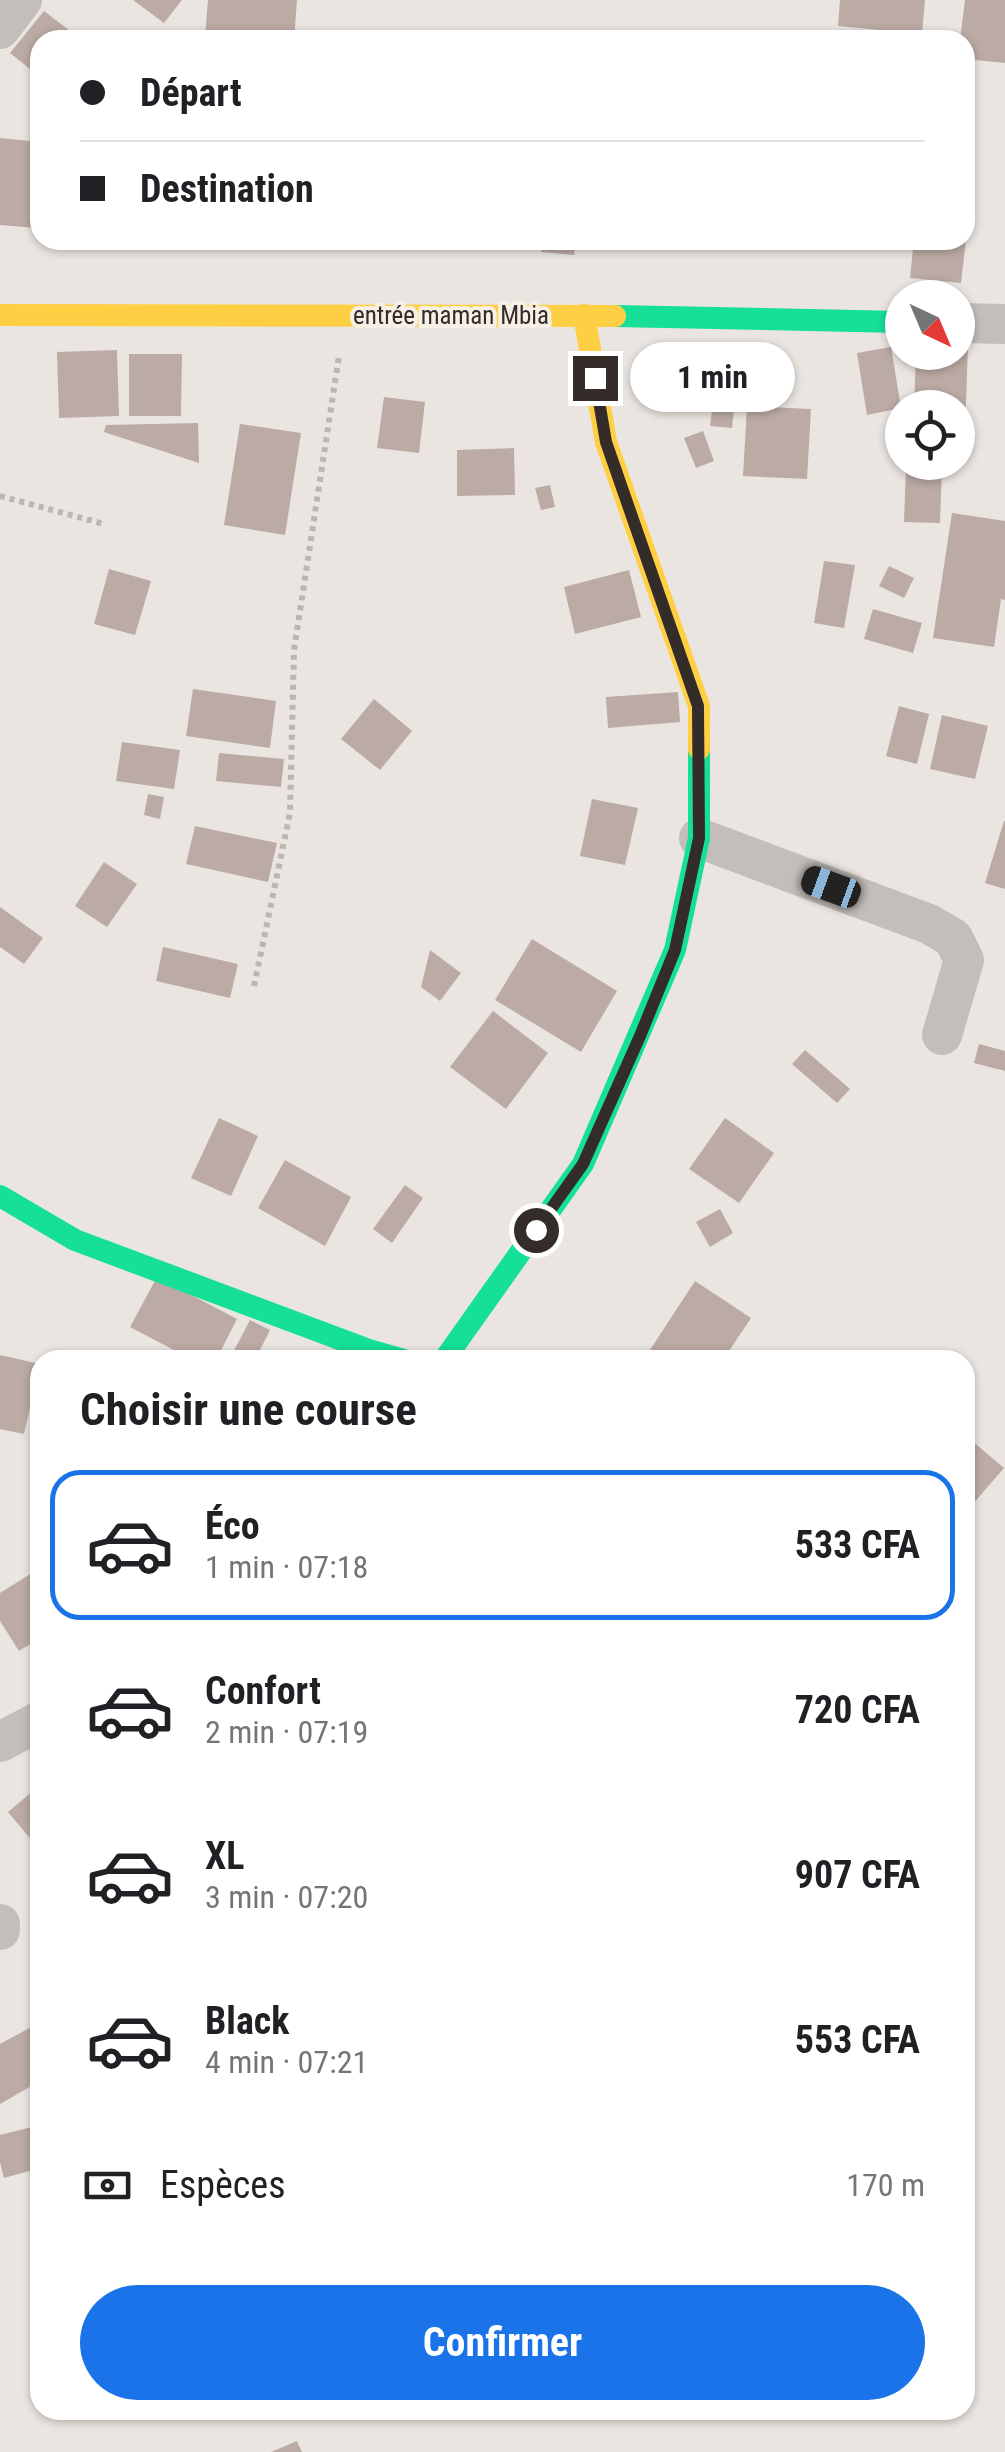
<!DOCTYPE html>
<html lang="fr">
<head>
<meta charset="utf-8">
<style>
	body { margin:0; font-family:"Roboto Condensed",sans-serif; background:#f6f6f6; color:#202124; height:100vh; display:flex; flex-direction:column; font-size:38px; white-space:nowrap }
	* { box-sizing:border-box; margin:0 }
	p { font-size:32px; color:#757577 }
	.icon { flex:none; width:55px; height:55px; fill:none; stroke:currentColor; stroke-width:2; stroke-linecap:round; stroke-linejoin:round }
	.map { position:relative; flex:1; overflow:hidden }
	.sheet { position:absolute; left:30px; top:1350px; width:945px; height:1070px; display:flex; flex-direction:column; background:#fff; border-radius:30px; box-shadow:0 2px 8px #0004 }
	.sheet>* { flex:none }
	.banner { position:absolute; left:30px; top:30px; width:945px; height:220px; border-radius:30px; box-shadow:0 2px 8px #0004; display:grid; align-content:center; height:220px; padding:0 50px; background:#fff }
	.needle { width:65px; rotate:136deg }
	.buttons { position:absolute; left:885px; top:280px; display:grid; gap:20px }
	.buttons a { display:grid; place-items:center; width:90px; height:90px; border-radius:50%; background:#fff; box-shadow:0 2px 8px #0004; font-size:50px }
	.end { position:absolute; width:45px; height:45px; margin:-22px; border:12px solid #332c28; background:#fff; box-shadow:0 0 0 5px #fff }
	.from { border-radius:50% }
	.bubble { position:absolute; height:70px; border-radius:35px; background:#fff; box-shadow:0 2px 8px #0004; font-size:32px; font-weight:700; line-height:70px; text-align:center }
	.car { position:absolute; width:30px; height:60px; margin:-30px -15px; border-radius:12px; box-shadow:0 0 8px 2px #0007; background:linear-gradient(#222 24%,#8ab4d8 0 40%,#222 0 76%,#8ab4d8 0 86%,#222 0) }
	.banner b { display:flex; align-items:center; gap:35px; height:95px; font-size:38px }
	.banner b+b { border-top:2px solid #e0e0e0 }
	.banner i { width:25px; height:25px; background:#202124 }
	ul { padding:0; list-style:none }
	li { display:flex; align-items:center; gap:30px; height:150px; margin:0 20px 15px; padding:0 30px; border:5px solid transparent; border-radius:30px }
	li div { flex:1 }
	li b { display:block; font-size:38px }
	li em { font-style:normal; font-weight:700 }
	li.current { border-color:#1a73e8 }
	li>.icon { width:90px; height:90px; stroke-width:1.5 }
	h2 { padding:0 50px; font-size:45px; line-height:120px }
	.pay { display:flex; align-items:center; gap:25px; height:110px; padding:0 50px; font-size:38px }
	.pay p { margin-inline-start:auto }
	.cta { display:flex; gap:20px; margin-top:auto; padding:20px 50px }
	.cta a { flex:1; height:115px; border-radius:60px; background:#1a73e8; color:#fff; font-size:40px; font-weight:700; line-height:115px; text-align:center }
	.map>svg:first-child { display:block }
	.building { fill:#bcaba4 }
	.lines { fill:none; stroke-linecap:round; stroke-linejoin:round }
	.path { stroke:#bcb6b1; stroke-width:6; stroke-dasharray:5 5; stroke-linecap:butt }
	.street { stroke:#c3beb9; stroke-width:40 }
	.fast { stroke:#16e098; stroke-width:22 }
	.slow { stroke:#ffcf43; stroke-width:22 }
	.route { stroke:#332c28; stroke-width:12 }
	.labels { text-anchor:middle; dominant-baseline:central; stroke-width:8; stroke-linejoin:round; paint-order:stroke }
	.street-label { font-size:25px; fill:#332c28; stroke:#f7f0e7 }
</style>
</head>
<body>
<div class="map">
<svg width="1005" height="2452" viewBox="0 0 1005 2452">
	<rect width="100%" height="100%" fill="#eae5e0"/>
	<g class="building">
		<path d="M133,0H182L164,23Z"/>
		<path d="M208,0H297L294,40L205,37Z"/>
		<path d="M840,0H925L922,34L838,26Z"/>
		<path d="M965,0H1005V63L965,59V40H960Z"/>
		<path d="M44,11L82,40H40V77L10,53Z"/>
		<path d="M118,30L163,35L162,40H117Z"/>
		<path d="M0,138L40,142L36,228L0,225Z"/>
		<path d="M965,184L972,185L968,223H965Z"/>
		<path d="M260,240H295V249L260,248Z"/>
		<path d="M371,240H414L413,249L371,248Z"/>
		<path d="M543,240H576L574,255L541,252Z"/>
		<path d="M914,240H966L961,283L910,278Z"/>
		<path d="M958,344H968L965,432H958V408H914L916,352H958Z"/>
		<path d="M891,347L901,408L867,415L857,353Z"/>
		<path d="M117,350L119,416L59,418L57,352Z"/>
		<path d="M129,354H182L181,416H129Z"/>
		<path d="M715,387L736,389L732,428L710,426Z"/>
		<path d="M384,397L425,402L419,453L377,448Z"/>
		<path d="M747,406L811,409L807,479L743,476Z"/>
		<path d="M198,423L199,463L104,432L106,425Z"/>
		<path d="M240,424L301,433L285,535L224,525Z"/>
		<path d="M703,431L714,461L696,468L684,438Z"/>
		<path d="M514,448L515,495L457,496V450Z"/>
		<path d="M906,467H942L940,523L904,522Z"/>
		<path d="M550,485L555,507L541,510L535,488Z"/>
		<path d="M952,513L1005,521V600L1001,599L994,647L933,638Z"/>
		<path d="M824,561L855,565L844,628L814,623Z"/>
		<path d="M889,566L914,578L904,598L879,586Z"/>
		<path d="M109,569L151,581L135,635L94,624Z"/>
		<path d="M629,570L641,617L575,634L564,587Z"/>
		<path d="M873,609L922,623L913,653L864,639Z"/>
		<path d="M193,689L276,701L270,748L186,736Z"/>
		<path d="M678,692L680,722L608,728L606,697Z"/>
		<path d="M374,699L412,731L380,770L341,739Z"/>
		<path d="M899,706L929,714L917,764L886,756Z"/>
		<path d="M942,715L988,726L975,779L930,769Z"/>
		<path d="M122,742L180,750L174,789L116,781Z"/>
		<path d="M219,753L284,759L281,787L216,781Z"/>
		<path d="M148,794L164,797L160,819L144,815Z"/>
		<path d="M592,799L638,808L625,865L580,856Z"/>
		<path d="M1004,821H1005V889L985,883Z"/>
		<path d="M195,826L277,843L268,882L186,864Z"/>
		<path d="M104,862L137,884L107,927L75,906Z"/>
		<path d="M0,907L43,938L24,964L0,947Z"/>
		<path d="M532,939L617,991L581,1052L495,1000Z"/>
		<path d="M163,947L238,964L230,998L156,981Z"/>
		<path d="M430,950L461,973L440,1001L421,987Z"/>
		<path d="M493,1011L548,1053L506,1109L450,1067Z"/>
		<path d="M979,1044L1005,1051V1071L974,1063Z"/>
		<path d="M805,1050L850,1089L837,1103L792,1064Z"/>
		<path d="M219,1118L258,1136L231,1196L191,1178Z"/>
		<path d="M725,1118L774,1153L739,1203L689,1169Z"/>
		<path d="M285,1160L351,1197L325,1246L258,1208Z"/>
		<path d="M405,1185L423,1198L392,1243L373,1229Z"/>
		<path d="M720,1209L733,1233L710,1247L696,1222Z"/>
		<path d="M157,1277L237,1319L216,1360H193L130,1327Z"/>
		<path d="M695,1281L751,1318L723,1360H660L648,1353Z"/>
		<path d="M250,1320L270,1330L255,1360H229Z"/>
		<path d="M0,1355L40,1364L24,1434L0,1429Z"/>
		<path d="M965,1435L1004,1468L965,1513Z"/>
		<path d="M40,1568V1638L19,1651L0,1621V1593Z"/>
		<path d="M40,1785V1850L8,1812Z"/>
		<path d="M35,2025L40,2033V2081L0,2104V2044Z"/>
		<path d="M40,2125V2168L4,2178L0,2162V2135Z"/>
		<path d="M297,2441L302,2452H271Z"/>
	</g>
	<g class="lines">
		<g class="path">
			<path d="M0,496L104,524"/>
			<path d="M254,986L290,813L294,650L339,356"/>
		</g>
		<g class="street">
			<path d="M0,29L22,0"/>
			<path d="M958,323L1005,324"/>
			<path d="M699,838L929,924L953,938L964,960L942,1035"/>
			<path d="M0,1742L40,1721"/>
			<path d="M0,1924V1930"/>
		</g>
		<g class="fast">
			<path d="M615,316L902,322"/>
			<path d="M0,1196L75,1240L369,1350L404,1360"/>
			<path d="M444,1360L583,1164L675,950L699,838V749"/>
		</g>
		<g class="slow">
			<path d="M0,315L615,316"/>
			<path d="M584,315L606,442L699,706V749"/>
		</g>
	</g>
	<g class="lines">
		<path class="route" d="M536,1230L583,1164L640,1036L675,950L699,838L698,706L606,442L595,378"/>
	</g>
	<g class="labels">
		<g class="street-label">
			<text x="451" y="315">entrée maman Mbia</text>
		</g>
	</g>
</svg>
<div class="buttons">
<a><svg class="needle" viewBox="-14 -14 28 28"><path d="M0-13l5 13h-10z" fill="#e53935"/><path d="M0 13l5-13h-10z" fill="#757577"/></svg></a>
<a><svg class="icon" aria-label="locate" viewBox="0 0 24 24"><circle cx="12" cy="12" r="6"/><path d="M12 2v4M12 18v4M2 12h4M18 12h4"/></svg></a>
</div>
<i class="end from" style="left:536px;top:1230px"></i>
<i class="end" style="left:595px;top:378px"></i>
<div class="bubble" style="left:630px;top:342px;width:165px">1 min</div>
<i class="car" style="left:831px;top:887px;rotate:290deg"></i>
<div class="banner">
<b><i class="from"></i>Départ</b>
<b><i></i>Destination</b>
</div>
<section class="sheet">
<h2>Choisir une course</h2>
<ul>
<li class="current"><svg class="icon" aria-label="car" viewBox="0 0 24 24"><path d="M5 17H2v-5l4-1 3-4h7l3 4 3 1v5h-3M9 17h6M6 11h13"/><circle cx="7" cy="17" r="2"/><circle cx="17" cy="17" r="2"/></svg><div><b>Éco</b><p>1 min · 07:18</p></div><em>533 CFA</em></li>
<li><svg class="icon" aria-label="car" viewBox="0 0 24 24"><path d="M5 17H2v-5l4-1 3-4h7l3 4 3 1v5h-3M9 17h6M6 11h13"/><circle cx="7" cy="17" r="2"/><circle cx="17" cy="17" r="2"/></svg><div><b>Confort</b><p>2 min · 07:19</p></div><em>720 CFA</em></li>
<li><svg class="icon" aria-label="car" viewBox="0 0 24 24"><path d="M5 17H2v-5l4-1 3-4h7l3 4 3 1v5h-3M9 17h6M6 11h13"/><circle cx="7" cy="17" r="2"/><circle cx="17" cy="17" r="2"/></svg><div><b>XL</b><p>3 min · 07:20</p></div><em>907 CFA</em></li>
<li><svg class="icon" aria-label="car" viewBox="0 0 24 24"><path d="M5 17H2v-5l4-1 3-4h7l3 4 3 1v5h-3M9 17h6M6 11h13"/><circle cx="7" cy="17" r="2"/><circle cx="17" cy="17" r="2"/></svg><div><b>Black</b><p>4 min · 07:21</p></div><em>553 CFA</em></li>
</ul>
<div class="pay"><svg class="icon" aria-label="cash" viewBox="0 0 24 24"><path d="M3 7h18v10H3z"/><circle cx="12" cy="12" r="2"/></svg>Espèces<p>170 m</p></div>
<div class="cta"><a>Confirmer</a></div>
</section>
</div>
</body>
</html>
